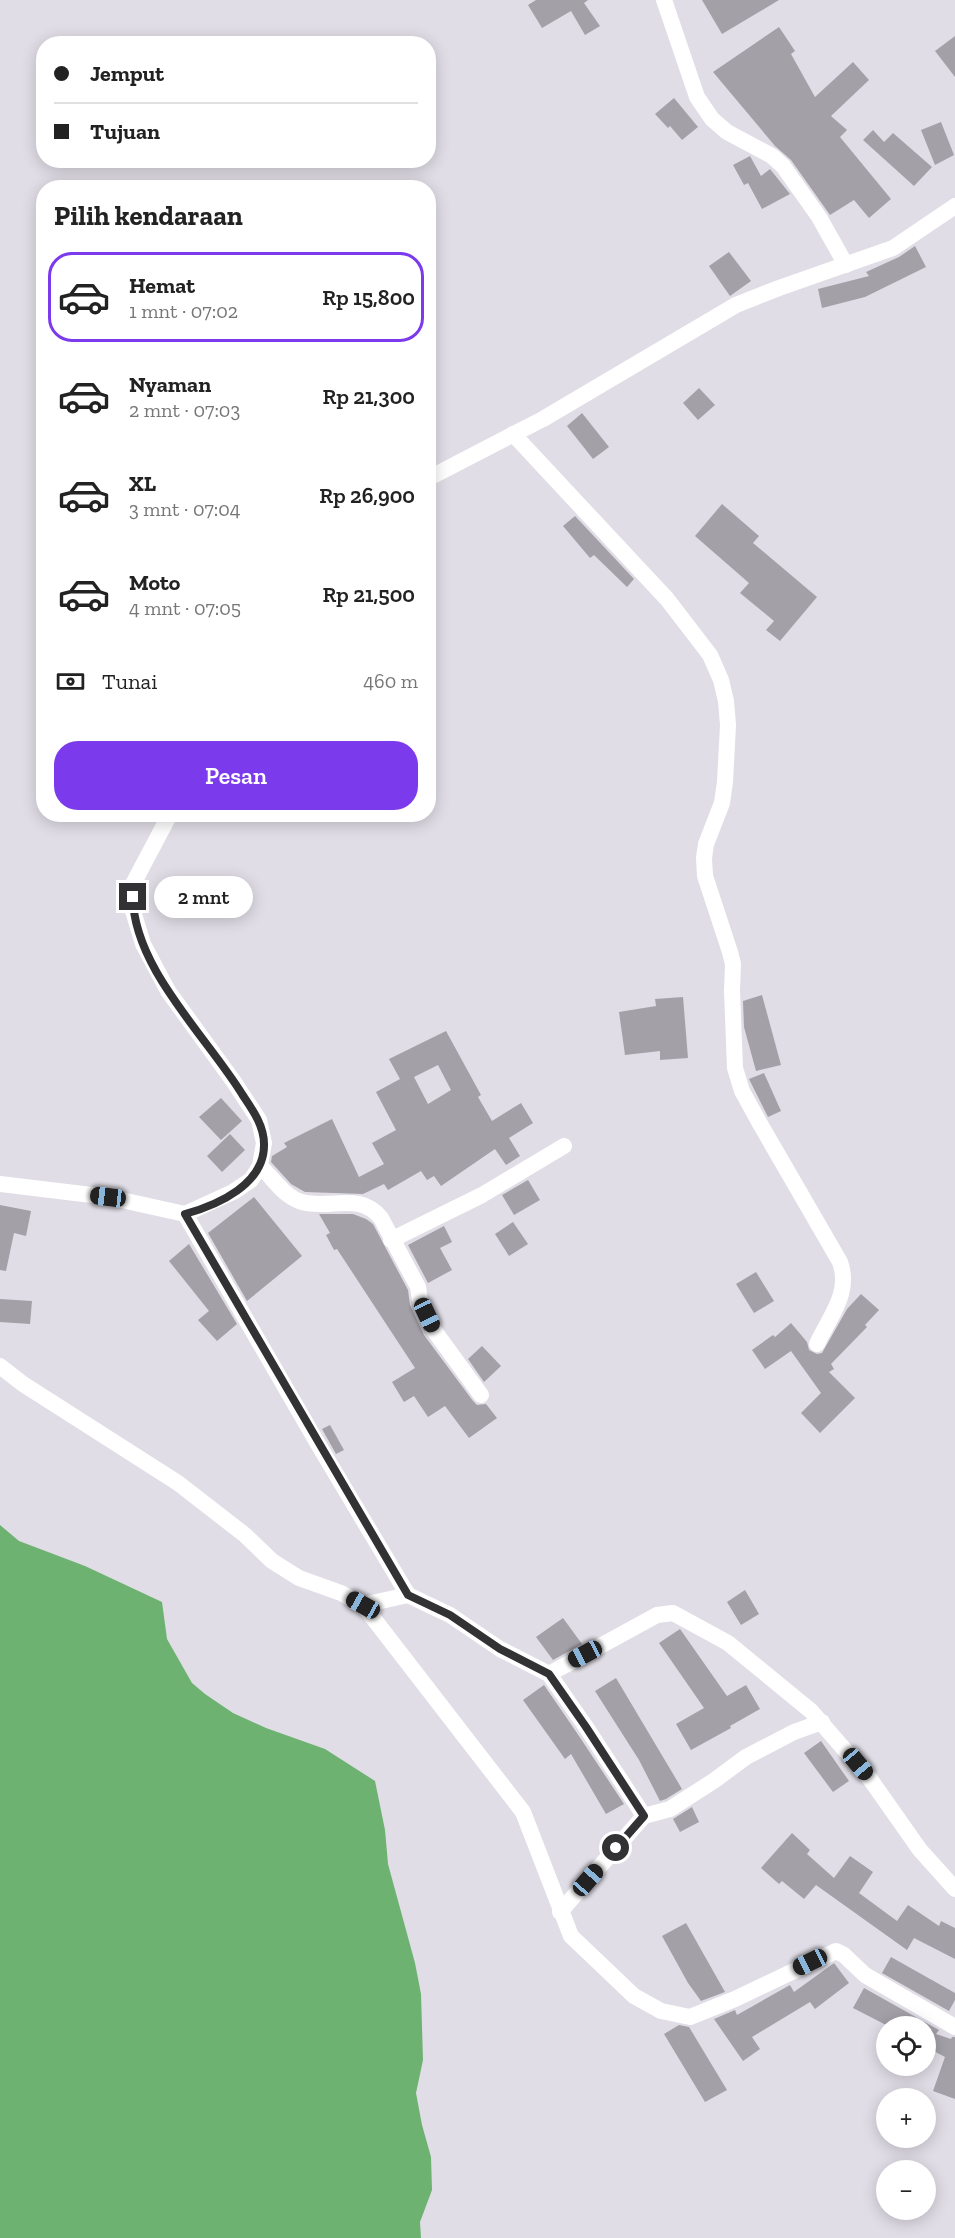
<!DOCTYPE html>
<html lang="id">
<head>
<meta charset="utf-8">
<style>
	body { margin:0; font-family:"Zilla Slab",serif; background:#f6f6f6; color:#222; height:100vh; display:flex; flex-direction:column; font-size:22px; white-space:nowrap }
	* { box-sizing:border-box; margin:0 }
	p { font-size:20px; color:#767676 }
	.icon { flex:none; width:33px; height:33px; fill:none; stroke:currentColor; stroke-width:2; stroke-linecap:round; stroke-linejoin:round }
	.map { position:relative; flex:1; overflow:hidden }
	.side { position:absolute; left:36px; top:180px; width:400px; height:642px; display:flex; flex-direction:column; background:#fff; border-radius:24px; box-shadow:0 3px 15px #0003 }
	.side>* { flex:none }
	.hud { position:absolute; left:36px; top:36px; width:400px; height:132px; border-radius:24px; box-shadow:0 3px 15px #0003; display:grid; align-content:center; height:132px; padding:0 18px; background:#fff }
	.controls { position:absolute; left:876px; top:2016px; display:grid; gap:12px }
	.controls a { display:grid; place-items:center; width:60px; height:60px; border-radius:50%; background:#fff; box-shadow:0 3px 15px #0003; font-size:30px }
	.end { position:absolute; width:27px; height:27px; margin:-14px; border:8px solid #323134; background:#fff; box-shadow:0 0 0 3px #fff }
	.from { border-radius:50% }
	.bubble { position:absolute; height:42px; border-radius:21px; background:#fff; box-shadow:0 3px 15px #0003; font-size:20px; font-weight:600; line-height:42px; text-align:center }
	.car { position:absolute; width:18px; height:36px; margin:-18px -9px; border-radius:8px; box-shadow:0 0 4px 2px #0007; background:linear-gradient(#222 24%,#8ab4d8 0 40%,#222 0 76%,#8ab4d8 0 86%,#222 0) }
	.hud b { display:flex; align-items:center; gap:21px; height:57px; font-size:22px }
	.hud b+b { border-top:2px solid #e0e0e0 }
	.hud i { width:15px; height:15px; background:#222 }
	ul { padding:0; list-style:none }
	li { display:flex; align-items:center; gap:18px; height:90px; margin:0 12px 9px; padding:0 6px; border:3px solid transparent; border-radius:24px }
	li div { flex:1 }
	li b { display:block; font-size:22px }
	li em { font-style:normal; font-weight:600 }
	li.current { border-color:#7c3aed }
	li>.icon { width:54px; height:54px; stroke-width:1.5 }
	h2 { padding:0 18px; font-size:27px; line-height:72px }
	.pay { display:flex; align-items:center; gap:15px; height:66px; padding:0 18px; font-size:22px }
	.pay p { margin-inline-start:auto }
	.action { display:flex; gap:12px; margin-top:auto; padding:12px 18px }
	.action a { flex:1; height:69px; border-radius:24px; background:#7c3aed; color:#fff; font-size:24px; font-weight:600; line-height:69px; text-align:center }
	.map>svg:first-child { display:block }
	.forest { fill:#6db271 }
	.building { fill:#a3a0a8; fill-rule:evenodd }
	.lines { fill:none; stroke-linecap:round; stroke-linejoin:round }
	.street { stroke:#fff; stroke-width:16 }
	.route { stroke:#323134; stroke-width:8 }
</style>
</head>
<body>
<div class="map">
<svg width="955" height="2238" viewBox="0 0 955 2238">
	<rect width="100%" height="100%" fill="#e0dde6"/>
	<path class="forest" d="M0,1525L19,1541L85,1566L162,1602L167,1639L192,1683L205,1694L233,1713L266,1728L325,1749L375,1781L385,1830L388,1864L415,1963L421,1994L423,2060L416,2093L422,2125L431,2157L432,2190L420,2222L421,2238H0Z"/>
	<g class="building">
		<path d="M536,0H588L584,3L600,26L585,35L571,11L542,28L528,5Z"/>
		<path d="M702,0H779L722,34Z"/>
		<path d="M779,27L795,51L791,54L815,97L853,62L869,80L831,116L847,130L840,137L891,199L869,218L854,200L830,215L791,160L775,146L713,72Z"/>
		<path d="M955,36V77L935,51Z"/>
		<path d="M674,98L698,127L682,140L670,126L668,128L655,114Z"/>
		<path d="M941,122L954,155L935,165L921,130Z"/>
		<path d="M873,130L884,142L893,133L932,167L914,186L863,140Z"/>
		<path d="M750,156L761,176L770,169L790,194L762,209L748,183L744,185L733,165Z"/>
		<path d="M915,246L926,267L865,297L822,308L818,289L869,276L866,272L899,257Z"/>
		<path d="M729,252L751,281L730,296L709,266Z"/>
		<path d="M699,388L715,405L698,420L683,403Z"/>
		<path d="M582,413L609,447L593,459L567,426Z"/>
		<path d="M722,504L759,536L753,543L817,597L780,641L766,630L774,621L740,593L749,583L695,536Z"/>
		<path d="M575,516L634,579L627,587L594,555L590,558L563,526Z"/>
		<path d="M762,995L781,1065L756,1071L744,1027L743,1001Z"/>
		<path d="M683,997L688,1058L660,1060V1051L625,1055L619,1012L656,1006L655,999Z"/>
		<path d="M446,1031L481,1095L478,1097L492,1121L521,1103L533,1123L509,1138L520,1156L506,1165L495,1149L441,1186L434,1176L427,1180L421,1171L388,1190L384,1184L363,1194L305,1192L291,1184L271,1162L272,1156L287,1147L284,1143L332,1119L359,1177L384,1164L372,1143L396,1130L376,1092L400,1079L389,1059ZM438,1065L451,1090L428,1104L414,1077Z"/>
		<path d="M764,1073L781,1111L768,1117L749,1079Z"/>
		<path d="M221,1098L242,1121L221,1140L199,1117Z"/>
		<path d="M230,1134L245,1150L222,1172L207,1156Z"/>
		<path d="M528,1180L540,1200L514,1215L502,1195Z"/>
		<path d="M254,1197L302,1256L247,1301L208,1233Z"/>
		<path d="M0,1205L31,1211L26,1236L14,1233L6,1271L0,1270Z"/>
		<path d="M319,1214H353L366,1219L373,1224L408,1290L410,1305L424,1335L473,1401L477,1405L486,1404L497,1418L469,1438L445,1406L428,1417L414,1396L404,1402L392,1382L415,1368L337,1249L334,1250L326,1235L330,1233Z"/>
		<path d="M513,1222L528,1244L509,1256L495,1234Z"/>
		<path d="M444,1226L452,1242L440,1248L452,1270L428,1283L408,1245Z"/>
		<path d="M189,1244L237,1324L217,1341L198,1320L209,1311L169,1261Z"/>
		<path d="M756,1272L774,1301L754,1313L736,1284Z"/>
		<path d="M861,1294L879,1310L865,1325L867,1327L831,1364L834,1369L829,1372L855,1398L820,1433L801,1413L821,1393L791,1351L765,1369L752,1350L773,1335L775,1337L791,1323L807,1342L809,1350L817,1354L822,1353L847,1309Z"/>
		<path d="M0,1299L32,1301L30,1324L0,1322Z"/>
		<path d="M482,1346L501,1366L484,1382L468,1359Z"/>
		<path d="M330,1425L344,1450L336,1454L322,1429Z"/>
		<path d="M745,1590L759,1614L741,1625L727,1602Z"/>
		<path d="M563,1618L582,1644L553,1660L536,1637Z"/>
		<path d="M680,1629L727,1696L746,1685L760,1709L730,1726L731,1728L691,1750L676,1724L704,1708L659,1643Z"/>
		<path d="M616,1678L682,1789L666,1799L660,1801L639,1760L595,1691Z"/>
		<path d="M544,1685L577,1733L624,1804L606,1814L571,1754L565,1759L523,1700Z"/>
		<path d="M821,1741L849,1781L833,1792L804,1753Z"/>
		<path d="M692,1807L699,1822L680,1832L673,1819Z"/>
		<path d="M792,1833L810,1850L807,1854L834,1878L850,1856L873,1872L859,1893L897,1921L908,1905L939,1926L941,1921L955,1928V1959L914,1938L907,1950L816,1885L804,1899L782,1881L779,1884L761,1868Z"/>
		<path d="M686,1923L725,1992L701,2001L688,1983L662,1936Z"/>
		<path d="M891,1957L955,1993V2000L949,2011L882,1973Z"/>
		<path d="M834,1963L849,1983L815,2009L810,2002L752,2037L760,2049L743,2061L714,2019L735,2010L737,2015L790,1985L794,1992Z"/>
		<path d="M864,1988L939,2030L936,2034L951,2039L952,2037H955V2099L933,2091L945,2057L928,2048L926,2053V2026H888L853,2008Z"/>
		<path d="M679,2025L689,2027L727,2090L705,2102L664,2034Z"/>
	</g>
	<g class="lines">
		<g class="street">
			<path d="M664,0L697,97L712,119L727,132L772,156L783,166L819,217L846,265"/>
			<path d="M513,434L667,599L710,655L721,680L726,701L728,725L725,782L722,803L706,844L704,858L705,876L730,952L733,964L732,991L735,1068L742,1091L759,1122L840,1262C851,1293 830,1316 817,1344"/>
			<path d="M429,478L543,419L736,305L779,288L893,248L955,206"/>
			<path d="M260,1166C274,1179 284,1197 302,1202C331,1210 359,1191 381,1218L418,1287L420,1301L433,1329L481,1395"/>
			<path d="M0,1184L108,1197L185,1214L233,1192L251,1180L260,1166L264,1143L259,1120L234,1082L168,991L143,944L133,911V884L170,814"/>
			<path d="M185,1214L318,1444L408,1595"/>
			<path d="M391,1240L482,1195L564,1146"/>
			<path d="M0,1366L23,1384L178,1483L245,1535L272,1561L299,1578L341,1593L363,1605L523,1812L571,1936L634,1996L661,2011L690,2017L735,1999L836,1951L844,1955L865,1975L955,2027"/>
			<path d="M363,1605L408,1595L450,1615L500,1649L549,1674L657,1615L673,1613L728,1643L811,1711L870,1779L920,1850L955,1889"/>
			<path d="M549,1674L586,1727L644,1816"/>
			<path d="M560,1912L644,1816L670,1809L715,1780L746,1757L794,1732L822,1722"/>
		</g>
	</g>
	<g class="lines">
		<path class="route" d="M133,897C133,967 207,1037 242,1094C252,1109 264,1125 264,1144C265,1184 218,1205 185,1214L408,1595L450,1615L500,1649L549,1674L586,1727L644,1816L616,1848"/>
	</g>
</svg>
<div class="controls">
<a><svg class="icon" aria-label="locate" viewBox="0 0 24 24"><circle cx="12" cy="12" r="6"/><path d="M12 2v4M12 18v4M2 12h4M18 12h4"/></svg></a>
<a>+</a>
<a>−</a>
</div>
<i class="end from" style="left:616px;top:1848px"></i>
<i class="end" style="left:133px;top:897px"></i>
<div class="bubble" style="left:154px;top:876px;width:99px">2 mnt</div>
<i class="car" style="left:108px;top:1197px;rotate:277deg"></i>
<i class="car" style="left:427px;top:1315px;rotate:155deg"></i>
<i class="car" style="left:363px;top:1605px;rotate:299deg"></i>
<i class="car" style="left:585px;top:1654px;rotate:242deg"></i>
<i class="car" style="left:858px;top:1764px;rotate:140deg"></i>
<i class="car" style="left:588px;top:1880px;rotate:41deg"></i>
<i class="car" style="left:810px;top:1962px;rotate:244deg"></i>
<div class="hud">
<b><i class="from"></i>Jemput</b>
<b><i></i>Tujuan</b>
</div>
<section class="side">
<h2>Pilih kendaraan</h2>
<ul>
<li class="current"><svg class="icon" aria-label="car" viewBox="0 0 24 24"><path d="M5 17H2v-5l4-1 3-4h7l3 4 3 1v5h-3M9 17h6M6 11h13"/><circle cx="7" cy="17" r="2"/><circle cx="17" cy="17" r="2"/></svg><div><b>Hemat</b><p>1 mnt · 07:02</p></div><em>Rp 15,800</em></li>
<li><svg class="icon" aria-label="car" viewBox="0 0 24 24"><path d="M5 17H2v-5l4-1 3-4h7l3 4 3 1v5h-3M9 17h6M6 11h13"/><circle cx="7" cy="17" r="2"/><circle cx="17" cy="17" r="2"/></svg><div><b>Nyaman</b><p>2 mnt · 07:03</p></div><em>Rp 21,300</em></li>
<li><svg class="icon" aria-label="car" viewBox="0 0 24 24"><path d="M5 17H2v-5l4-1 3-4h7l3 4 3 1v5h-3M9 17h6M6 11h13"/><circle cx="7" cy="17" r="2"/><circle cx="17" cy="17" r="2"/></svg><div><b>XL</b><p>3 mnt · 07:04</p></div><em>Rp 26,900</em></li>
<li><svg class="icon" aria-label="car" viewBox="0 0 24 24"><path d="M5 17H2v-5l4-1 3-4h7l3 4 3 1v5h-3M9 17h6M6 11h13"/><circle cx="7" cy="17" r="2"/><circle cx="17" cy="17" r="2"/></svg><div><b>Moto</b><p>4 mnt · 07:05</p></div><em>Rp 21,500</em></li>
</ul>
<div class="pay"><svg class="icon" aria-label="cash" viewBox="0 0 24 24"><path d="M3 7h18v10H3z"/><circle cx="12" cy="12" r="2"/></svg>Tunai<p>460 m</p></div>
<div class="action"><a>Pesan</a></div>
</section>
</div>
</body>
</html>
